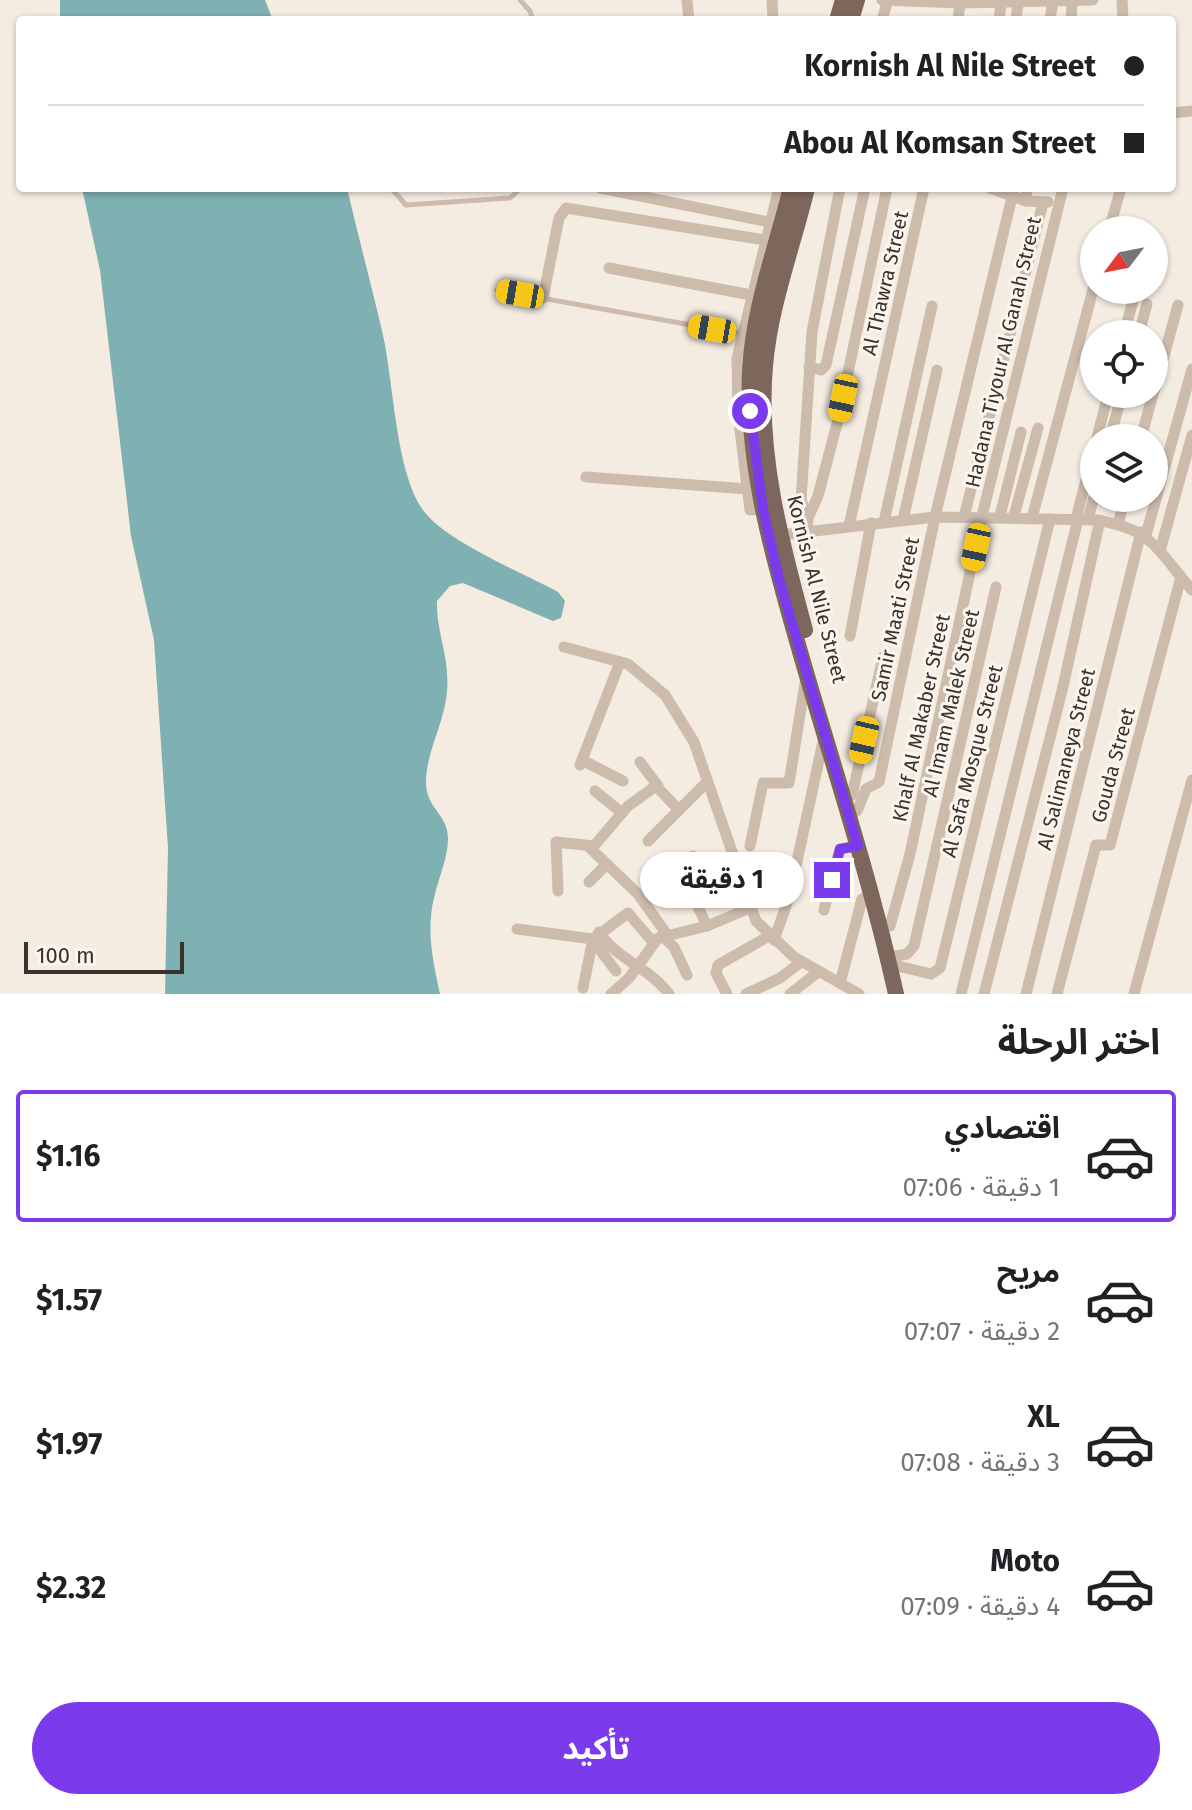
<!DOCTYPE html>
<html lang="ar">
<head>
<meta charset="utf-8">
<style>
	body { margin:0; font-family:"Fira Sans","Noto Sans Arabic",sans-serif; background:#f2f2f2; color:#202124; direction:rtl; height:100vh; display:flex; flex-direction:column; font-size:30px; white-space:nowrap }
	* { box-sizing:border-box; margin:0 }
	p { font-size:26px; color:#757577 }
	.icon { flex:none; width:44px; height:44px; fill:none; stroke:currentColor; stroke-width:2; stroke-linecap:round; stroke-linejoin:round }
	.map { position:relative; height:994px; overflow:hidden; direction:ltr }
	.side { display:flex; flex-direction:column; background:#fff; flex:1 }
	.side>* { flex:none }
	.hud { position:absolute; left:16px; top:16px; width:1160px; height:176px; border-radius:8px; box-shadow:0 2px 6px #0004; direction:rtl; display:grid; align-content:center; height:176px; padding:0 32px; background:#fff }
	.needle { width:52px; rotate:238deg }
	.fabs { position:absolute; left:1080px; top:216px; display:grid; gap:16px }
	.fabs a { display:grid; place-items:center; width:88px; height:88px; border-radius:50%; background:#fff; box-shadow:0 2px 6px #0004; font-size:40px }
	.scale { position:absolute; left:24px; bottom:20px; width:160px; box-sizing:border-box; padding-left:8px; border:4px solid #3b302b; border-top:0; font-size:22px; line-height:28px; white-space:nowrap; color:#3b302b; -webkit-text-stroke:6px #fbf5ee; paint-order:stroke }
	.end { position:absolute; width:36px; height:36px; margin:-18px; border:10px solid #7c3aed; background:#fff; box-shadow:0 0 0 4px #fff }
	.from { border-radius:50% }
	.bubble { position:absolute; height:56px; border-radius:28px; background:#fff; box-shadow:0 2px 6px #0004; font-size:26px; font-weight:700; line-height:56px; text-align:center; direction:rtl }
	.car { position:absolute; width:24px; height:48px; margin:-24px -12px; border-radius:10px; box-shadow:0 0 6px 2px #0007; background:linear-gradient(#f5c518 24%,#345 0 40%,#f5c518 0 76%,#345 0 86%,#f5c518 0) }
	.hud b { display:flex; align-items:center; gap:28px; height:76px; font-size:30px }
	.hud b+b { border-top:2px solid #e0e0e0 }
	.hud i { width:20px; height:20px; background:#202124 }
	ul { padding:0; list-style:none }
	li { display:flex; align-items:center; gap:24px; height:132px; margin:0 16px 12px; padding:0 16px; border:4px solid transparent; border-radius:8px }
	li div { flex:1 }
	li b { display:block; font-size:30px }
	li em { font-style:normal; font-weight:700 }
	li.current { border-color:#7c3aed }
	li>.icon { width:72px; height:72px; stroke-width:1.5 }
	h2 { padding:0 32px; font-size:36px; line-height:96px }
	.action { display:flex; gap:16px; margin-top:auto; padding:16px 32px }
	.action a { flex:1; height:92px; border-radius:48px; background:#7c3aed; color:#fff; font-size:32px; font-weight:700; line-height:92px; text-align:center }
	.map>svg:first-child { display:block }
	.water { fill:#7fb0b2 }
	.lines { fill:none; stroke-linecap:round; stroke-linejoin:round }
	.lane { stroke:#cdbbac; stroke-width:5 }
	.street { stroke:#cdbbac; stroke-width:11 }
	.primary { stroke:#7d675c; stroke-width:16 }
	.route { stroke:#7c3aed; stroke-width:10 }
	.labels { text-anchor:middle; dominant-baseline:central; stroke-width:6; stroke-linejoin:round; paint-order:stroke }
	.street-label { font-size:20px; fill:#3b302b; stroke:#fbf5ee }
</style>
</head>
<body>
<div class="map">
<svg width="1192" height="994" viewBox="0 0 1192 994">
	<rect width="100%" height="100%" fill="#f4ebe1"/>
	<g class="water">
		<path d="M60,0H265L273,20H60Z"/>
		<path d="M82,188H347C358,236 371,283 382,331C394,381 395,471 423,510C445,541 523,573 558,592L565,601L561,618L553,621L463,583L450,586L437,601C436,633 450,656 447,691C445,721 427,750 426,780C425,809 448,813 448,839C448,858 438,879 434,898C426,931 433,962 440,994H165L168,848L154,640L131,536L100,270Z"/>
	</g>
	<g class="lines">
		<g class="lane">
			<path d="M520,0L530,11L533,20"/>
			<path d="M391,188L406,205L510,198L521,188"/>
			<path d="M497,290L741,334"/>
		</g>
		<g class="street">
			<path d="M687,0L689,20"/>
			<path d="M772,0L773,20"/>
			<path d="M882,0L960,3L1093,0"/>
			<path d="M1122,0L1123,20"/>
			<path d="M882,20L888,0"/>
			<path d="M958,20L960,3"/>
			<path d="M999,20L1001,3"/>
			<path d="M1016,20L1018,3"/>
			<path d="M1050,20L1053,0"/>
			<path d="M1071,20L1072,2"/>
			<path d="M1172,113L1192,111"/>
			<path d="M600,188L769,222"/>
			<path d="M990,188L1026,201L1048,202"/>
			<path d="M1026,201L1027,188"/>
			<path d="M1109,230L1121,188"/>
			<path d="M609,268L751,295"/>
			<path d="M543,298L559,218L566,208L765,240"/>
			<path d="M1124,334L1134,297"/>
			<path d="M1139,334L1147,304"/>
			<path d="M809,367L821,370L826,365L865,188"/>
			<path d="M1154,392L1178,305"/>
			<path d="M1097,438L1108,394"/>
			<path d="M1110,438L1122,394"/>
			<path d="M1141,438L1153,394"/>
			<path d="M586,477L748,489"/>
			<path d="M763,509L750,510L738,414L737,358L779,188"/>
			<path d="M1000,516L1021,432"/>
			<path d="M1014,516L1038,428"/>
			<path d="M964,517L1043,203"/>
			<path d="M808,518L818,496L838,420L887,188"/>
			<path d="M1032,518L1094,286"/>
			<path d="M1076,519L1094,449"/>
			<path d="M1088,519L1094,497"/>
			<path d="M903,520L937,370"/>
			<path d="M884,522L932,306"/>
			<path d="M1118,524L1125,498"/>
			<path d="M849,526L924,188"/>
			<path d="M807,531L808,518L801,500L812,332L840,188"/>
			<path d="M780,535L935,517L1096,520C1153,529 1156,549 1192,590"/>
			<path d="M1146,535L1192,369"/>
			<path d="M1160,551L1192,435"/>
			<path d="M850,636L871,523"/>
			<path d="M564,647L628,664L665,695L694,742L756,921L794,957L859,994"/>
			<path d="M582,760L623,781"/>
			<path d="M640,762L658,786"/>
			<path d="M580,765L620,662"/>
			<path d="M595,791L622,813"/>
			<path d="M852,795L883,657"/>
			<path d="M857,811L866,789L879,782L935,517L1012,197"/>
			<path d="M648,841L706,783"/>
			<path d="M750,846L763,783H789L806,677"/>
			<path d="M590,848L638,894L668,936"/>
			<path d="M693,856L679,875L687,883L707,926"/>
			<path d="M589,882L607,864"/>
			<path d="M558,891L556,842L594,846L628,806L656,786L679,810"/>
			<path d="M824,910L840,849L858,846"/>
			<path d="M890,926L910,854L982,516L1063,188"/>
			<path d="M517,929L593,939"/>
			<path d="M599,932C618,961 649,967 669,994"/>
			<path d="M662,936L674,947L687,975"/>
			<path d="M774,940L789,898L824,737"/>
			<path d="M593,941L616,971"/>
			<path d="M896,956L907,954L914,946L996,587"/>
			<path d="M898,966L931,974L940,968L1050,519"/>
			<path d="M840,983L862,899L872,895"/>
			<path d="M583,988L593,939L628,913L653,942"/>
			<path d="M611,994L629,978L658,938L707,926L750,908"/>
			<path d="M727,994L716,973L718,965L769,936"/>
			<path d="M746,994L780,978L801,962"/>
			<path d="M790,994L818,972"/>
			<path d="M961,994L1078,519"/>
			<path d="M984,994L1062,691L1100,520"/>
			<path d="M1026,994L1141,532"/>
			<path d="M1057,994L1096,845H1110L1181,577"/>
			<path d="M1134,994L1192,780"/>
		</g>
		<g class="primary">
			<path d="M837,20L843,0"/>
			<path d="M851,20L857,0"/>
			<path d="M791,188C776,248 753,309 750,371C746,470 776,568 803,662C835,772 871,881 896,994"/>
			<path d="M805,630C782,545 757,455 765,366C770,306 793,246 807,188"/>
		</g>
	</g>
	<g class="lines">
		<path class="route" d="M750,411L763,509L779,579L858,846L840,849L832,880"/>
	</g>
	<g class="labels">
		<g class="street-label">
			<text transform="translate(885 283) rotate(-77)">Al Thawra Street</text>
			<text transform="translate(1003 352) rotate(-77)">Hadana Tiyour Al Ganah Street</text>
			<text transform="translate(817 589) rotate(76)">Kornish Al Nile Street</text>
			<text transform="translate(895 619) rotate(-78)">Samir Maati Street</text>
			<text transform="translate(951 703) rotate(-77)">Al Imam Malek Street</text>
			<text transform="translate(921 718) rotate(-78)">Khalf Al Makaber Street</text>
			<text transform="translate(1066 759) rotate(-76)">Al Salimaneya Street</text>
			<text transform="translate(972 761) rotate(-76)">Al Safa Mosque Street</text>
			<text transform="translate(1113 765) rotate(-75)">Gouda Street</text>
		</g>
	</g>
</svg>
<div class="fabs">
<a><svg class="needle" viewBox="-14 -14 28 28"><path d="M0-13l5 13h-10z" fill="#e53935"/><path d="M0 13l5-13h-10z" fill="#757577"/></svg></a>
<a><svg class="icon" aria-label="locate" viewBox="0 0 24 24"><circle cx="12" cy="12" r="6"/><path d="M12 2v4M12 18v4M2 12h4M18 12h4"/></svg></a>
<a><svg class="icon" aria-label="layers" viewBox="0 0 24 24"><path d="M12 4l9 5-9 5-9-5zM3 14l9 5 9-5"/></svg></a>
</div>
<div class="scale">100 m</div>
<i class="end from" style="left:750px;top:411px"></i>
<i class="end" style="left:832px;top:880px"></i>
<div class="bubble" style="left:640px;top:852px;width:164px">1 دقيقة</div>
<i class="car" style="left:520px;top:294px;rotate:280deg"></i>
<i class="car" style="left:712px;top:329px;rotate:280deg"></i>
<i class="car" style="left:843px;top:398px;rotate:192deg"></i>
<i class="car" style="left:976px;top:547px;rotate:192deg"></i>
<i class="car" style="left:864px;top:740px;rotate:193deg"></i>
<div class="hud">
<b><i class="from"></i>Kornish Al Nile Street</b>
<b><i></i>Abou Al Komsan Street</b>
</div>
</div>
<section class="side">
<h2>اختر الرحلة</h2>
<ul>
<li class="current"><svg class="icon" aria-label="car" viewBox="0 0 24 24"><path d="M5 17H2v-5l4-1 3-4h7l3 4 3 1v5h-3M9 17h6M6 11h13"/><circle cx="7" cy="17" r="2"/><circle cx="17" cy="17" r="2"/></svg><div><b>اقتصادي</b><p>1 دقيقة · 07:06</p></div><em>$1.16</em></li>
<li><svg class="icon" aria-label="car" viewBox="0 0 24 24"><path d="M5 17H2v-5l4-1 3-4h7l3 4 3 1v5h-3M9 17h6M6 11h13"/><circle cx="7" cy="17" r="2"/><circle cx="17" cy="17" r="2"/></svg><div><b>مريح</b><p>2 دقيقة · 07:07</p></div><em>$1.57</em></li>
<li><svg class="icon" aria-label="car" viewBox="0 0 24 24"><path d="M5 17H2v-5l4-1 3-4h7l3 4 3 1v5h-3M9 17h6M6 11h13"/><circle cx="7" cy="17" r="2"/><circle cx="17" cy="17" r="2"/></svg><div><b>XL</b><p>3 دقيقة · 07:08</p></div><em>$1.97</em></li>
<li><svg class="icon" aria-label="car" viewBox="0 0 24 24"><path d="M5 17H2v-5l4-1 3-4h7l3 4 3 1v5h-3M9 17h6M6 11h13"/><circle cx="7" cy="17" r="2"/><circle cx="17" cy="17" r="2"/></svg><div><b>Moto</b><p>4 دقيقة · 07:09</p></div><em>$2.32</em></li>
</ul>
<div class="action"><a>تأكيد</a></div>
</section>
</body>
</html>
